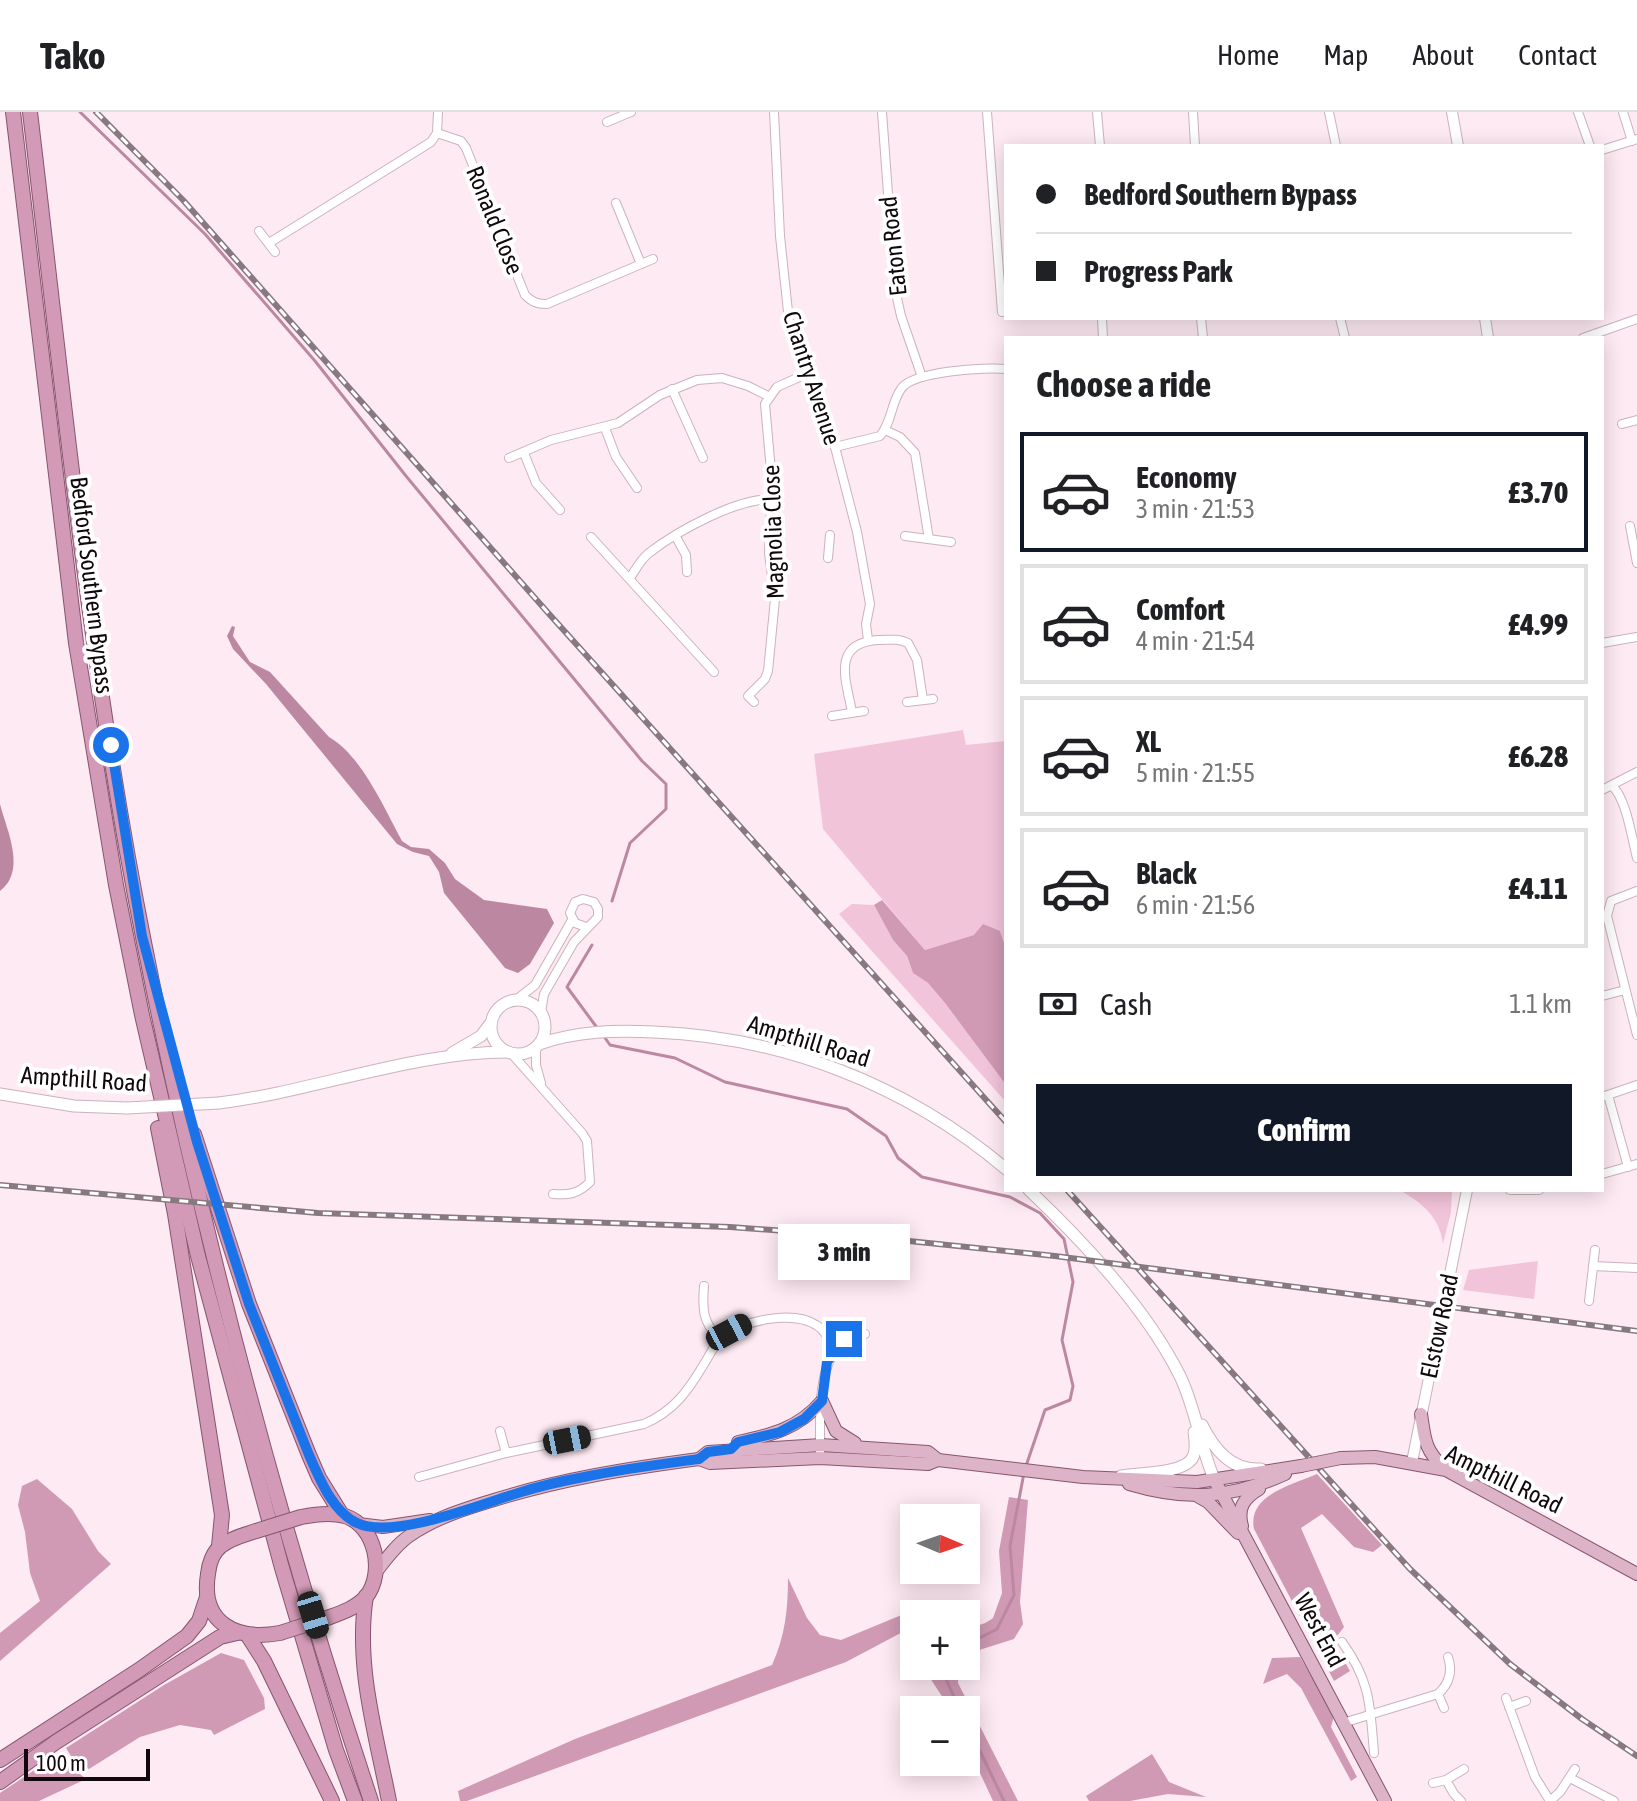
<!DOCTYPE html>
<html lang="en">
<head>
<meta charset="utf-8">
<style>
	body { margin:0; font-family:"Asap Condensed",sans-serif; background:#f6f6f6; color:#202124; height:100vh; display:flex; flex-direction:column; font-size:30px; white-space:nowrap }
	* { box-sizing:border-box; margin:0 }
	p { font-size:26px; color:#757577 }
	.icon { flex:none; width:44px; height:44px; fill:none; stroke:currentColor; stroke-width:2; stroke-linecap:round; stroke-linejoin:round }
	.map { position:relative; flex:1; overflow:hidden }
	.side { position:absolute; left:1004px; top:224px; width:600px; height:856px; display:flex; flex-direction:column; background:#fff; border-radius:0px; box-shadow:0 4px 20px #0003 }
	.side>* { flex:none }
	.banner { position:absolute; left:1004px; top:32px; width:600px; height:176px; border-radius:0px; box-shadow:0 4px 20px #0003; display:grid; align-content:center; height:176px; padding:0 32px; background:#fff }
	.needle { width:52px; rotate:92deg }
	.controls { position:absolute; left:900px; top:1392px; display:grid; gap:16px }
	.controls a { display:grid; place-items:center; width:80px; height:80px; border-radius:0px; background:#fff; box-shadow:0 4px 20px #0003; font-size:40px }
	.scale { position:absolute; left:24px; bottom:20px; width:126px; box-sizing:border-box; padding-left:8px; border:4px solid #10080c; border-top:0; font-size:22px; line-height:28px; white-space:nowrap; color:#10080c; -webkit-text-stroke:6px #fff; paint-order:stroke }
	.end { position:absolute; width:36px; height:36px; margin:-18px; border:10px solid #1a73e8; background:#fff; box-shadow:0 0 0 4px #fff }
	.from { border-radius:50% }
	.bubble { position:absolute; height:56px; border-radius:0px; background:#fff; box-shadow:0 4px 20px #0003; font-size:26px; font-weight:800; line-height:56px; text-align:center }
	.car { position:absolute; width:24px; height:48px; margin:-24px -12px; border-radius:10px; box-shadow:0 0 6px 2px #0007; background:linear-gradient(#222 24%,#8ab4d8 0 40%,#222 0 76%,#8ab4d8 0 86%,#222 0) }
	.banner b { display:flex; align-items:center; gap:28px; height:76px; font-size:30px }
	.banner b+b { border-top:2px solid #e0e0e0 }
	.banner i { width:20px; height:20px; background:#202124 }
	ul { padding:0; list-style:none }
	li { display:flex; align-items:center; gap:24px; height:120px; margin:0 16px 12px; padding:0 16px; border:4px solid #e0e0e0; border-radius:0px }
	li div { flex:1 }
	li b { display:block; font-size:30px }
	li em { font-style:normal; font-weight:800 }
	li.current { border-color:#111827 }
	li>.icon { width:72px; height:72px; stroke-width:1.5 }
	h2 { padding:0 32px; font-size:36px; line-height:96px }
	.pay { display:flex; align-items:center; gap:20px; height:88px; padding:0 32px; font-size:30px }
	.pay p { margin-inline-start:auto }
	.primary-button { display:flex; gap:16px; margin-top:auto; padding:16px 32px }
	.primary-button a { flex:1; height:92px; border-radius:0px; background:#111827; color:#fff; font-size:32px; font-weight:800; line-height:92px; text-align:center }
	header { display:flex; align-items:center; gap:48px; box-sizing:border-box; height:112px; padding:0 40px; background:#fff; border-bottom:2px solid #e0e0e0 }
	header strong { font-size:38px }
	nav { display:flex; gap:44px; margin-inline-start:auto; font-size:28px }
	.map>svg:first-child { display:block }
	.green { fill:#f2c4da }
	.forest { fill:#d09ab4 }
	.water { fill:#bc88a1 }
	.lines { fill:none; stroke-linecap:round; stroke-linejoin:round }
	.stream { stroke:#bc88a1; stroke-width:3 }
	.minor-casing { stroke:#cbb2bd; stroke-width:10 }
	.tertiary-casing { stroke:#cbb2bd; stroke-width:12 }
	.secondary-casing { stroke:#cbb2bd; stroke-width:13 }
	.primary-casing { stroke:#86566e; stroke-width:14 }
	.trunk-casing { stroke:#86566e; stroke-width:16 }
	.minor { stroke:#fff; stroke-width:8 }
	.tertiary { stroke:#fff; stroke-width:10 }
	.secondary { stroke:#fff; stroke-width:11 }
	.primary { stroke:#ddb3c8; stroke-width:12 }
	.trunk { stroke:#d29ab6; stroke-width:14 }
	.rail-casing { stroke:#87797f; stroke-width:6 }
	.rail { stroke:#fff; stroke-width:3; stroke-dasharray:9; stroke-linecap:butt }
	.secondary-bridge-casing { stroke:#cbb2bd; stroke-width:13; stroke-linecap:butt }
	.primary-bridge-casing { stroke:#86566e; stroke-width:14; stroke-linecap:butt }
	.trunk-bridge-casing { stroke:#86566e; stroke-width:16; stroke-linecap:butt }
	.secondary-bridge { stroke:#fff; stroke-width:11 }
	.primary-bridge { stroke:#ddb3c8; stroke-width:12 }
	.trunk-bridge { stroke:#d29ab6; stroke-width:14 }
	.route { stroke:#1a73e8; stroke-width:10 }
	.labels { text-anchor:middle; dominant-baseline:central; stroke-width:8; stroke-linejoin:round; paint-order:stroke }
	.street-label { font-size:24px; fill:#10080c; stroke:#fff }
</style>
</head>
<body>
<header>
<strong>Tako</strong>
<nav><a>Home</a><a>Map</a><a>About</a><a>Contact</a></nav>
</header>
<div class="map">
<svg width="1637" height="1689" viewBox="0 0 1637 1689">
	<rect width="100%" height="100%" fill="#feeaf3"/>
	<g class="green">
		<path d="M963,618L966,633L1006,629V837L1000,819L974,823L925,838L823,717L814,642Z"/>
		<path d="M852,792L874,793L893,828L907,844L913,861L928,871L945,891L1006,973V990L839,802Z"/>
		<path d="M1399,1078H1452L1451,1100L1443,1132C1440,1106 1422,1090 1399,1078Z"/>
		<path d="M1538,1149L1534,1187L1463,1178L1469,1158Z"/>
	</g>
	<g class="forest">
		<path d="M882,788L925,838L974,823L983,812L1000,819L1006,837V973L945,891L928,871L913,861L907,844L893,828L874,793Z"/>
		<path d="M1317,1362L1382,1433L1373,1440L1354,1435L1322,1402L1301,1416L1344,1515L1333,1529L1350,1559L1334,1569L1254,1417C1247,1383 1292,1373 1317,1362Z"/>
		<path d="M37,1367L72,1397L98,1439L111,1452L0,1549V1521L40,1489L30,1461L25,1420L18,1393L22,1374Z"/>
		<path d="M1009,1385L1028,1388L1020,1490L1023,1512L1014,1527L976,1539L966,1547V1510C975,1517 985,1512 993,1506L1002,1481L999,1439Z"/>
		<path d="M788,1466L807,1506L820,1523L841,1528L916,1497L948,1496L956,1502H914V1514L846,1550L467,1689H460L458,1679L575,1627L772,1553C785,1524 788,1498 788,1466Z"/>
		<path d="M221,1541L244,1548L264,1586L265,1597L214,1623L211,1618L180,1613L140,1625L89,1657L74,1649L66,1636L164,1573Z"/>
		<path d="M1300,1545L1334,1604L1331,1615L1357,1665L1351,1669L1301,1576L1287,1562L1263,1572L1272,1546Z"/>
		<path d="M929,1554H959L958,1571L1018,1689H993L966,1631V1598H951L928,1563Z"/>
		<path d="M1152,1642L1169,1670L1206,1685L1168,1682L1130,1689H1089L1086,1684Z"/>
		<path d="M57,1643L86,1667L39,1689H0V1681Z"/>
	</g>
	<g class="water">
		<path d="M232,514L235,515L233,524L250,550L270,560L329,625C362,644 384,696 402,729L411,735L429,737L445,751L455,767L484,788L547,797L554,811L530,852L518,861L505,856L444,781L439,760L429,744L413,740L397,732L266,572L233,537L227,524Z"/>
		<path d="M0,692C7,719 27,759 0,779Z"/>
	</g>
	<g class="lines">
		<g class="stream">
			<path d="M80,0L205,122L315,249L406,364L642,649L666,672V697L630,731L612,789"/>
			<path d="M592,833L567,875L598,917"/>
			<path d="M603,923L610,933L675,946L725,970L847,997L886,1024L898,1046L922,1065L1010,1085L1040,1101L1064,1127L1073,1170L1062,1228L1073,1274L1070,1288L1045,1298L1026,1354"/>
			<path d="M966,1533L997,1517L1014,1483L1010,1434L1024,1361"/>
			<path d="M940,1554L960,1598"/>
			<path d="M966,1610L1004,1689"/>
		</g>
		<g class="minor-casing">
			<g id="minor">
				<path d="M774,0L780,124L789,209L806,262L825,303L835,335L857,420L870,492L866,512L868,528"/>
				<path d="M882,0L895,177L901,204L922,265"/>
				<path d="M987,0L1002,200"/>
				<path d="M1097,0L1100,34"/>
				<path d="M1193,0L1195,34"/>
				<path d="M1329,0L1336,34"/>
				<path d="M1578,0L1590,34"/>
				<path d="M1623,0L1632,29"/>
				<path d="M607,10L631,0"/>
				<path d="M437,21L461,29L466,36L525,183C532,190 537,192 547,192L653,147"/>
				<path d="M1602,38L1637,27"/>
				<path d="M616,91L641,152"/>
				<path d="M259,119L275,140"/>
				<path d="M269,131L431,30L437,21L438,0"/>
				<path d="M1102,206L1103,226"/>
				<path d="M1201,206L1203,226"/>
				<path d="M1340,206L1345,226"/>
				<path d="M1583,226L1637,207"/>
				<path d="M672,277L703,346"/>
				<path d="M1622,312L1637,308"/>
				<path d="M605,316L616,345L637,376"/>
				<path d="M885,318L900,325L915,341L929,427"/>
				<path d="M835,335L880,324C892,310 891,291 901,277C912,259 986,255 1006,257"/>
				<path d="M524,341L536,371L560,398"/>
				<path d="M509,346L551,328L618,311L660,283L697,268L722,266L748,274L768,284"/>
				<path d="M1630,414L1637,451"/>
				<path d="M905,424L951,430"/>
				<path d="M591,425L714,560"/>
				<path d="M676,425L686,443L687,460"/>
				<path d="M828,446L830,423"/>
				<path d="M630,466C636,457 641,447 649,441C677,419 736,387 771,387"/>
				<path d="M1602,531L1637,525"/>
				<path d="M754,590L748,584L765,567L768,559L775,487L769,441L772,370L765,292L777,275L806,262"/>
				<path d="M907,590L933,587"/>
				<path d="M852,600C846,568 831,531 878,528C890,528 897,526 908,531L917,548L923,588"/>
				<path d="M832,604L864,599"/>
				<path d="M1612,674C1626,685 1632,727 1637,746"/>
				<path d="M1602,678L1637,660"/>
				<path d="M1637,779L1611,789L1607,804L1637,923"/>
				<path d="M1602,884L1625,878"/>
				<path d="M516,888L535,873L572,808"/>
				<path d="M541,900L544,882L574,830L598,805V797L594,790L583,787L575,790L570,801L575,811L586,815"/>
				<path d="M536,937V953L541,971"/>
				<path d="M511,941L582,1021L587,1029L590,1070C578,1082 569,1083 553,1082"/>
				<path d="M1608,983L1628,1055"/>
				<path d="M1602,985L1637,973"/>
				<path d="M1602,1062L1637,1052"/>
				<path d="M1510,1078H1539"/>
				<path d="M1593,1154L1637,1156"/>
				<path d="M704,1174C702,1198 703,1210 719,1227"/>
				<path d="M1589,1189L1595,1138"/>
				<path d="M500,1319L506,1341"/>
				<path d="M820,1346C821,1307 812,1227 865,1222"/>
				<path d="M419,1365L506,1341L644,1312C674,1299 688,1279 704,1252C710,1243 714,1232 722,1226C741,1208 794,1198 816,1213C825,1218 830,1228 834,1238"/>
				<path d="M1342,1530C1371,1570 1370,1594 1374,1641"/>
				<path d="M1438,1582L1444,1596"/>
				<path d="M1506,1586L1535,1665L1550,1689"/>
				<path d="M1509,1595L1526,1589"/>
				<path d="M1343,1611L1438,1582C1449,1572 1453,1560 1448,1545"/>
				<path d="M1570,1666L1614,1689"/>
				<path d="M1446,1668L1454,1682L1461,1689"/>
				<path d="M1433,1671L1446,1668L1464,1657"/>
				<path d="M1550,1689L1560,1680L1575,1657"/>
			</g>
		</g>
		<g class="tertiary-casing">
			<g id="tertiary">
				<path d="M1452,0L1458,34"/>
				<path d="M1485,206L1488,226"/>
				<path d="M1412,1350L1467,1078"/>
			</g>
		</g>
		<g class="secondary-casing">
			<g id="secondary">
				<circle cx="518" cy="915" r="27"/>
				<path d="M539,932C577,919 615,918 654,920C783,925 907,973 1006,1057"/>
				<path d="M452,941L481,924L490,912"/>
				<path d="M0,982L74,994L127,996"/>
				<path d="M219,991C315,979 413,940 508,940"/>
				<path d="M1029,1078C1084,1130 1146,1196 1180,1264C1196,1297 1200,1335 1215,1369"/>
				<path d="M1202,1313C1214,1337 1231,1359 1261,1357"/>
				<path d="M1121,1364C1138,1361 1185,1362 1193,1345C1197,1337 1195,1328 1194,1320"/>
			</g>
		</g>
		<g class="primary-casing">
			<g id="primary">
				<path d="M822,1289L836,1319L855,1331"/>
				<path d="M1421,1302C1425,1327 1424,1337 1444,1356"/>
				<path d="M738,1330C772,1323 799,1316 822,1289"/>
				<path d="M1341,1346L1375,1345L1446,1358L1637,1462"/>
				<path d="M699,1347L710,1351L820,1346L928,1352L938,1348L1083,1365L1197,1370L1301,1354"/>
				<path d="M1215,1369L1385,1689"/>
				<path d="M1129,1372C1186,1389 1230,1387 1285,1362"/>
				<path d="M1199,1385L1208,1390L1238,1421"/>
				<path d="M358,1412L383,1415L430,1408"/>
				<path d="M1242,1414C1237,1396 1244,1386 1259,1377"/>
				<path d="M376,1460C386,1447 396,1433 409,1424C435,1406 464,1397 494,1388C561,1367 630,1356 699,1347L708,1340L821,1333L928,1340L938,1348"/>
			</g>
		</g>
		<g class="trunk-casing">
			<g id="trunk">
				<path d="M13,0L76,531L116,773L142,903L198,1144L282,1456L336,1638L355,1689"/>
				<path d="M30,0C63,276 89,553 143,825C200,1115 278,1409 371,1689"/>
				<path d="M158,1016L175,1102L222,1403L219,1434"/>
				<path d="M194,1022L249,1192L309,1343L319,1366L342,1403"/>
				<path d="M301,1405C316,1402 331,1400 345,1404C376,1414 385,1461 366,1485C356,1496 341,1501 327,1506"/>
				<path d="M256,1419C244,1423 231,1426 221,1434C213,1440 209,1452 208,1462C200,1511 236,1529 280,1521"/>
				<path d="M366,1484C355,1553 376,1622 389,1689"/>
				<path d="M248,1524L264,1549L332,1689"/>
				<path d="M0,1648L139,1558L187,1524L199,1509L207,1485"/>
				<path d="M0,1670L56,1630L220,1525L237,1521"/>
			</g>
		</g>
		<use href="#minor" class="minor"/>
		<use href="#tertiary" class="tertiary"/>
		<use href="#secondary" class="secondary"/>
		<use href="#primary" class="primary"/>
		<use href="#trunk" class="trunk"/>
		<g class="rail-casing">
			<g id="rail">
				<path d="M96,0L183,88L550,503L1006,1010"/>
				<path d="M0,1073L318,1101L730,1115L880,1126L1055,1144L1637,1219"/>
				<path d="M1067,1078L1410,1457L1510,1552L1582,1607L1637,1644"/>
			</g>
		</g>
		<use href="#rail" class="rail"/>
		<g class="secondary-bridge-casing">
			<path id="secondary-bridge" d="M127,996L219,991"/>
		</g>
		<g class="primary-bridge-casing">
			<path id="primary-bridge" d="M1301,1354L1341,1346"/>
		</g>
		<g class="trunk-bridge-casing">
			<g id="trunk-bridge">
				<path d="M256,1419L301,1405"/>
				<path d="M280,1521L327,1506"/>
			</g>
		</g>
		<use href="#secondary-bridge" class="secondary-bridge"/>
		<use href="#primary-bridge" class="primary-bridge"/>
		<use href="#trunk-bridge" class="trunk-bridge"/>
	</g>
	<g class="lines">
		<path class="route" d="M111,633L142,824L197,1030L249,1192L309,1343C320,1368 333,1400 357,1411C393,1428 481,1392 518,1381C540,1374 562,1369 584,1365C622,1357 661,1352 699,1347L708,1340L731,1337L738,1330L780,1320L804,1307L822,1289L827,1250L844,1227"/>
	</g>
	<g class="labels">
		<g class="street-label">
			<text transform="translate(495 108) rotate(68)">Ronald Close</text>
			<text transform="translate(893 134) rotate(-96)">Eaton Road</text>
			<text transform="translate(812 266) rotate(72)">Chantry Avenue</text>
			<text transform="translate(773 420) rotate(-92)">Magnolia Close</text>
			<text transform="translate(92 473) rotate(83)">Bedford Southern Bypass</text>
			<text transform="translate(809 929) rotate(17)">Ampthill Road</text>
			<text transform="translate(84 967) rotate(4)">Ampthill Road</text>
			<text transform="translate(1439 1214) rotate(-78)">Elstow Road</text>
			<text transform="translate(1504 1367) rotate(26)">Ampthill Road</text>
			<text transform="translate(1320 1518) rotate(62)">West End</text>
		</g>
	</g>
</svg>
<div class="controls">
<a><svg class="needle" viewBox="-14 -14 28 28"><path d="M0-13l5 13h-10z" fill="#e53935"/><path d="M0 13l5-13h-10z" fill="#757577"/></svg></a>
<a>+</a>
<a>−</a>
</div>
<div class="scale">100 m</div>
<i class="end from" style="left:111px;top:633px"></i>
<i class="end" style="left:844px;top:1227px"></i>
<div class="bubble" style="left:778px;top:1112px;width:132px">3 min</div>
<i class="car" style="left:729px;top:1220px;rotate:62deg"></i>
<i class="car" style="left:567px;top:1328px;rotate:79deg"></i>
<i class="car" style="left:313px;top:1503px;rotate:163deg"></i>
<div class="banner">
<b><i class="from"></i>Bedford Southern Bypass</b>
<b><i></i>Progress Park</b>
</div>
<section class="side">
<h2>Choose a ride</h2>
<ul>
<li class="current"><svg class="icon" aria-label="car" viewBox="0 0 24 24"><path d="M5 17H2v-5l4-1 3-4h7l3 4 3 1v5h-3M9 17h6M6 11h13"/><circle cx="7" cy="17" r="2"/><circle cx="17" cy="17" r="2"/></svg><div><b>Economy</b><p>3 min · 21:53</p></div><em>£3.70</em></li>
<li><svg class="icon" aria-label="car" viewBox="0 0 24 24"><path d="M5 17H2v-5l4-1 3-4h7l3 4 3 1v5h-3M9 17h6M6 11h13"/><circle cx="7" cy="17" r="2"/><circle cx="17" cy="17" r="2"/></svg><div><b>Comfort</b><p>4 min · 21:54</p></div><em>£4.99</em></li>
<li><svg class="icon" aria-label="car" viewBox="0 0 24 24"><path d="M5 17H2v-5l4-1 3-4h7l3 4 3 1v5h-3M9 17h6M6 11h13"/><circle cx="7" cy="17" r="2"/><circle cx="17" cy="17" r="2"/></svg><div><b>XL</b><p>5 min · 21:55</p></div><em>£6.28</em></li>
<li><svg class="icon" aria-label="car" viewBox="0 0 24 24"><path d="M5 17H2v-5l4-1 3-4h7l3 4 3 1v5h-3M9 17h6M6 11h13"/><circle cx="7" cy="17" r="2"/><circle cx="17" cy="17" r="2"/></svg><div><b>Black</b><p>6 min · 21:56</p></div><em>£4.11</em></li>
</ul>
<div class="pay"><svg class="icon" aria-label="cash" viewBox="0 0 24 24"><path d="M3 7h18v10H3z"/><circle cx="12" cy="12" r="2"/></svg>Cash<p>1.1 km</p></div>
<div class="primary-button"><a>Confirm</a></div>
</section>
</div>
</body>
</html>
